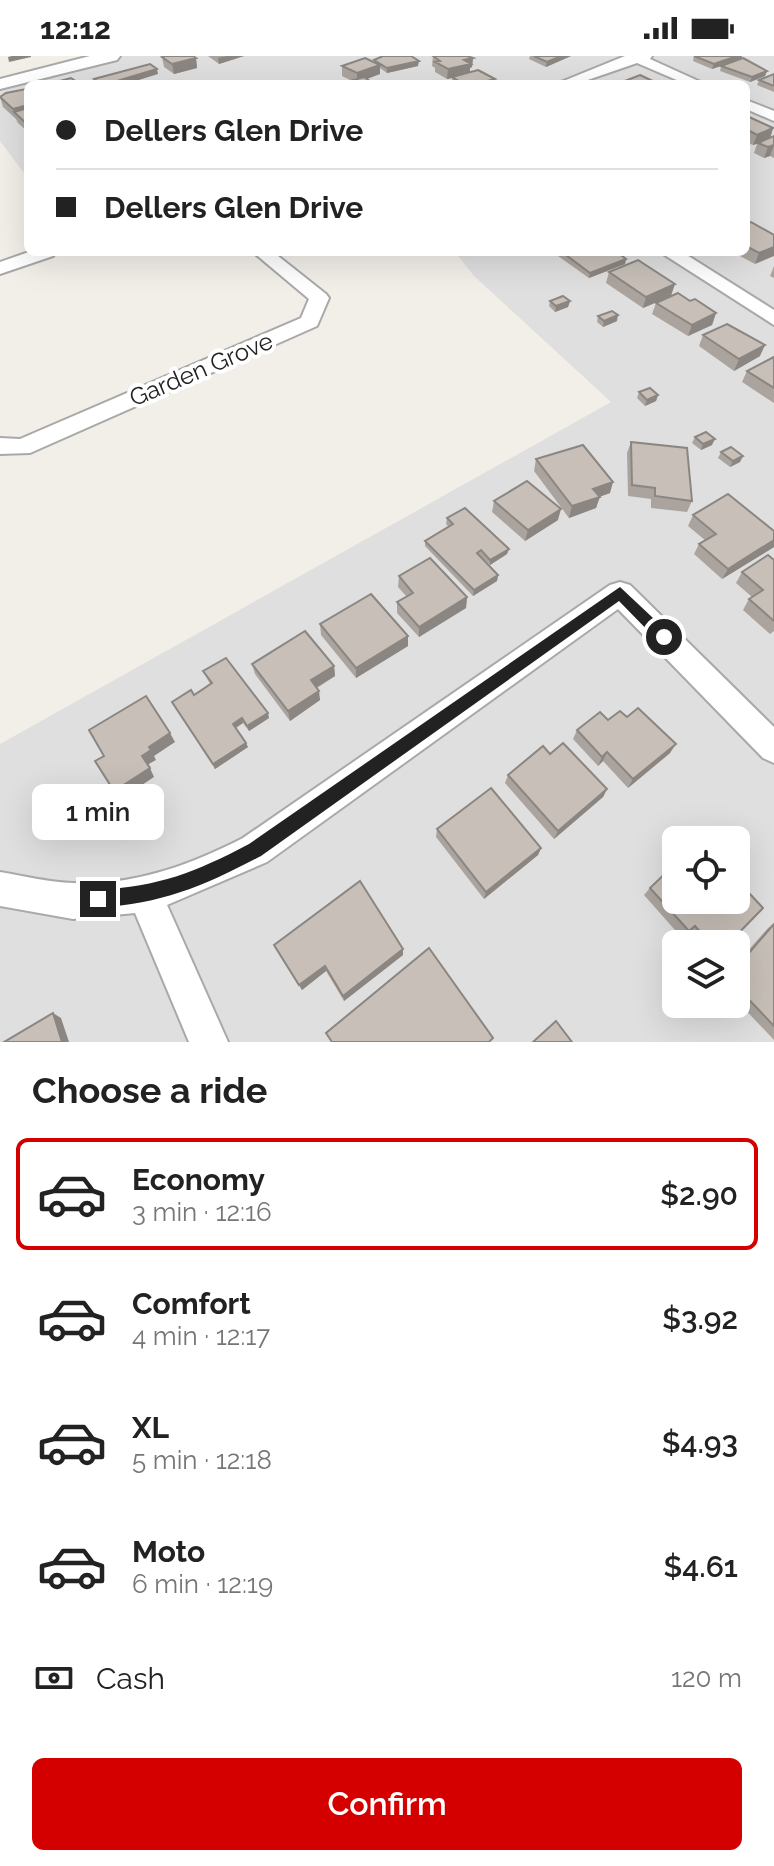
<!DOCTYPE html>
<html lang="en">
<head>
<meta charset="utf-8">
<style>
	body { margin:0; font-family:Raleway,sans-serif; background:#f6f6f6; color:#222; height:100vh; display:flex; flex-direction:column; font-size:30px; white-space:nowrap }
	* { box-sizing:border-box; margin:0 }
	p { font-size:26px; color:#767676 }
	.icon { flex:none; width:44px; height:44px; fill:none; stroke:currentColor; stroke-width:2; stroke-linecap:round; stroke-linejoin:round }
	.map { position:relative; height:986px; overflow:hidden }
	.sheet { display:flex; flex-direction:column; background:#fff; flex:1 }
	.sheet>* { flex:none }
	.banner { position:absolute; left:24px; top:24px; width:726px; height:176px; border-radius:12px; box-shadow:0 8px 32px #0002; display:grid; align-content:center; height:176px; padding:0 32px; background:#fff }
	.controls { position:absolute; left:662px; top:770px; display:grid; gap:16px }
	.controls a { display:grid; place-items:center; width:88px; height:88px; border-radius:12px; background:#fff; box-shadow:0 8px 32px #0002; font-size:40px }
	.end { position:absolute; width:36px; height:36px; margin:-18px; border:10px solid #222; background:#fff; box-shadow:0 0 0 4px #fff }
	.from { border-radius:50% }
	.bubble { position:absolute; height:56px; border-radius:12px; background:#fff; box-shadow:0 8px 32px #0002; font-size:26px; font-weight:600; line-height:56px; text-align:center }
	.banner b { display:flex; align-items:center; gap:28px; height:76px; font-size:30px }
	.banner b+b { border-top:2px solid #e0e0e0 }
	.banner i { width:20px; height:20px; background:#222 }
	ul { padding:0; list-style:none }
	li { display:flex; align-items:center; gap:24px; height:112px; margin:0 16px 12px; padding:0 16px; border:4px solid transparent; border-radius:12px }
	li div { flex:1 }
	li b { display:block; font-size:30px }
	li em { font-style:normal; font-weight:600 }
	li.selected { border-color:#d40000 }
	li>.icon { width:72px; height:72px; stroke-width:1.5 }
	h2 { padding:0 32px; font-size:36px; line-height:96px }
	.pay { display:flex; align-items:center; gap:20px; height:88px; padding:0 32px; font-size:30px }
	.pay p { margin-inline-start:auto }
	.action { display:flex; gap:16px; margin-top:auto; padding:16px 32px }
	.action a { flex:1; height:92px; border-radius:12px; background:#d40000; color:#fff; font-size:32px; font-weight:600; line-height:92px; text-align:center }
	.status { display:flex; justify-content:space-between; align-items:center; height:56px; padding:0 40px; background:#fff; direction:ltr }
	.status svg { height:22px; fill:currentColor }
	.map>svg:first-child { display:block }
	.residential { fill:#e0dfdf; fill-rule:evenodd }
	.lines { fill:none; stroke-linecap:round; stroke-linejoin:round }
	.minor-casing { stroke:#a9a9a9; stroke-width:4 }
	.tertiary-casing { stroke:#a9a9a9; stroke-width:4 }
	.minor { fill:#fff; fill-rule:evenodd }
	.tertiary { fill:#fff; fill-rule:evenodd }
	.wall { fill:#aba49e }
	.shaded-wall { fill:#8b8681 }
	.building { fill:#c7bfb8; stroke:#8b8681; stroke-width:2 }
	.route { fill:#222 }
	.labels { text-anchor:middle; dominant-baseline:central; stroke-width:8; stroke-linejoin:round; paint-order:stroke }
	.street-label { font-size:24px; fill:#222; stroke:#fff }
</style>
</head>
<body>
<div class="status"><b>12:12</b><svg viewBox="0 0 49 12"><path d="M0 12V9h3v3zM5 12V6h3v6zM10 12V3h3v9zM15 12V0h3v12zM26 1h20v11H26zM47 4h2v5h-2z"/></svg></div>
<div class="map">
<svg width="774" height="986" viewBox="0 0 774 986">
	<rect width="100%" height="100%" fill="#f2efe9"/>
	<path class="residential" d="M111,0H774V986H0V688L611,346L474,220L455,196H746V28H28V116L24,117L0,85V28ZM676,784H736V844H676ZM676,888H736V948H676Z"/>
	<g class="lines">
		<g class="minor-casing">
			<g id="minor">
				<path d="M625,0H652L650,3L705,28H686L637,7L576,28H556Z"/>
				<path d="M746,44L774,55V65L746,53Z"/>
				<path d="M29,196H56L53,200L0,218V206Z"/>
				<path d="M253,196H273L326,238L329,242L317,270L30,397L0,398V382L20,383L301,262L309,243Z"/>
				<path d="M660,196H682L774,254V269Z"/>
				<path d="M620,526L630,529L774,671V707L763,702L618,553L267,806L167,849L228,986H189L135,857L73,863L0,850V816C24,820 48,826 73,827C134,830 190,809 243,782L610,529Z"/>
			</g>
		</g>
		<g class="tertiary-casing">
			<path id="tertiary" d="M90,0H120L117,4L0,33V23Z"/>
		</g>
		<use href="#minor" class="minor"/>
		<use href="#tertiary" class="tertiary"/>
	</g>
	<g class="wall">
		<path d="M208,0H244L219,8Z"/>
		<path d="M433,0L473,2L472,11L470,12V16L494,28H455L452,26V22L447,23L435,16V12L432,10Z"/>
		<path d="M530,0H571L546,11L529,3Z"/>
		<path d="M694,0H742L741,3L767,15L765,20L750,26L720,15L721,10L734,6L712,13L693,5Z"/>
		<path d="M162,1L196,2L197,12L174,18L164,11Z"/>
		<path d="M374,4L418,10L387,17L380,12V18L352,25L342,20V10L374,6Z"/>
		<path d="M774,18V36L757,29L759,24Z"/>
		<path d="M28,35V76L18,67L16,63L3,51L0,41Z"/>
		<path d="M746,61L773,72L770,82L774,80V102L770,100L764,102L754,97L757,88L753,89L746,86Z"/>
		<path d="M746,168L774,179L755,208L738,199L739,196H746Z"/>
		<path d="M558,196H617L626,203L625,208L589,222L558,200Z"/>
		<path d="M774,210V222L770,220Z"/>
		<path d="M609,216L671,240L643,252L606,227Z"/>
		<path d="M550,245H570L568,251L555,256L549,250Z"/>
		<path d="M690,245L716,257L712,269L688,280L652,258L656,247Z"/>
		<path d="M598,260L617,265L603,271L597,266Z"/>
		<path d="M703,279L760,300L734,315L699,290Z"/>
		<path d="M774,301V347L742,326L747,315Z"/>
		<path d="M639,336L658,339L656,345L645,350L637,342Z"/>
		<path d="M695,381L712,389L701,394L692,387Z"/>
		<path d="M631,386L692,445L687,456L651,452V443L628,440L627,397Z"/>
		<path d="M721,396L740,406L730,411L718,402Z"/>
		<path d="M536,403L610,437L599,441L596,452L569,462L534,415Z"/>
		<path d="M494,445L558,464L525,485L492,456Z"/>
		<path d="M693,459L774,491L722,523L694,498L699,488L705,484L688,470Z"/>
		<path d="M447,462L509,493L507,498L490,509L481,500L498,519L497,525L473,540L425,490V485L449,471L446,468Z"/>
		<path d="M774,504V575L770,578L743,554L749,543L752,541L736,527L742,516Z"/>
		<path d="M399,520L467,541L466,552L419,581L397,557V546L407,541L398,531Z"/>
		<path d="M320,568L408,580V590L356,622L321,579Z"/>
		<path d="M252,608L334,610L335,620L317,632L320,644L290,665L255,618Z"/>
		<path d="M203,615L269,662L249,675L243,667L236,672L248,691L215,713L172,646L194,639L210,628Z"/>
		<path d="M608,664L670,697L628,732L603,705L598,710L573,683L577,674Z"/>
		<path d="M550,698L607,733L603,741L554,783L505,727L508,719Z"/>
		<path d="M437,773L541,792L538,799L484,843L436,781Z"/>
		<path d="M650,832L728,888H698L688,877L682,882L644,839Z"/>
		<path d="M774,867V984L736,944V908L768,872Z"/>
		<path d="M274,889L403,899L344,945L326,915L302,934Z"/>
	</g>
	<g class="shaded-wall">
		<path d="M12,0H31V1L9,6L8,1Z"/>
		<path d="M227,0H244L219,8L218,2Z"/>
		<path d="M561,0H571L546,11L547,6Z"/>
		<path d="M737,0H742L741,3L712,13L714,8Z"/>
		<path d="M196,2L197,12L174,18L172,8Z"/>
		<path d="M473,2L472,11L470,12V18L447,23L448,13L464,4Z"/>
		<path d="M419,5L418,10L387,17V12Z"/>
		<path d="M380,9V18L357,27V17Z"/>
		<path d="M157,13L158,18L126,28H107Z"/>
		<path d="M767,15L765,20L750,26L752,21Z"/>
		<path d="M495,23L494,28H475Z"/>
		<path d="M28,49V60L15,57L13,53Z"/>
		<path d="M773,72L770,83L753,89L757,79Z"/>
		<path d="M774,89L770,100L764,102L768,91Z"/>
		<path d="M774,191V200L755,208L759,197Z"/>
		<path d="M626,203L625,208L589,222L590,217Z"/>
		<path d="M675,228L671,240L643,252L646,241Z"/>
		<path d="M570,245L568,251L555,256L556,250Z"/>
		<path d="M716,257L712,269L688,280L692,269Z"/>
		<path d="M618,259L617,265L603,271L604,265Z"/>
		<path d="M765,289L760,300L734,315L739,303Z"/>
		<path d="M658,339L656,345L645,350L647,344Z"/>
		<path d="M715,383L712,389L701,394L703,388Z"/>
		<path d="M743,400L740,406L730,411L733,405Z"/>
		<path d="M613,426L610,437L590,444L593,433Z"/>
		<path d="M600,441L596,452L569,462L572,450Z"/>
		<path d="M561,453L558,464L525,485L528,474Z"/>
		<path d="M774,484V491L722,523L728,513Z"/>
		<path d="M509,493L507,498L490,509V504Z"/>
		<path d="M498,519L497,525L473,540L474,534Z"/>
		<path d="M467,541L466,552L419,581V571Z"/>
		<path d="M408,580V590L356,622V612Z"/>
		<path d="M334,610L335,620L312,634L311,624Z"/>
		<path d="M319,635L320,644L290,665L288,655Z"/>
		<path d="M268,657L269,662L249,675L247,670Z"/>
		<path d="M242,662L243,667L235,672L233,668Z"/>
		<path d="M170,677L175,686L154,700L156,704L147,709L142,700L149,691Z"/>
		<path d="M246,687L248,691L215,713L213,708Z"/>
		<path d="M676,688L670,697L628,732L633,723Z"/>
		<path d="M607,696L603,705L598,710L602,701Z"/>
		<path d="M150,712L154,721L119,744L114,735Z"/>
		<path d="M607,733L603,741L554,783L558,775Z"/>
		<path d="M541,792L538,799L484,843L486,836Z"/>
		<path d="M403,893V899L344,945L343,940Z"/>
		<path d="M325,910L326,915L302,934L299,929Z"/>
		<path d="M53,957L61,962L69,986H62Z"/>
	</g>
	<g class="building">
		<path d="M165,0H193L196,2L172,8L162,1Z"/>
		<path d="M383,0H411L419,5L387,12L374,4Z"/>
		<path d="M433,0H467L473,2L464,4L471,8L448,13L435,6L440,5Z"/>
		<path d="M534,0H561L547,6Z"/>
		<path d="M694,0H737L714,8Z"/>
		<path d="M365,2L380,9L357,17L342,10Z"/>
		<path d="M743,2L767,15L752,21L721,10Z"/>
		<path d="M150,8L157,13L107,28H101L94,23Z"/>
		<path d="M478,14L495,23L475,28H464L452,21Z"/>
		<path d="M774,18V30L759,24Z"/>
		<path d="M640,19L659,28H617Z"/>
		<path d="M364,21L374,28H340Z"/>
		<path d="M71,22L80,28H48Z"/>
		<path d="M26,33L28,35V49L13,53L0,41L6,37Z"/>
		<path d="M28,52V68H27L14,56Z"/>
		<path d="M747,60L773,72L757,79L746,73V61Z"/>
		<path d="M774,80V89L768,91L758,87Z"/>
		<path d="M751,166L774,179V191L759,197L746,190L747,186L746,168Z"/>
		<path d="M562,196H617L626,203L590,217Z"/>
		<path d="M638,204L675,228L646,241L609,216Z"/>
		<path d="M678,237L690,245L695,243L716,257L692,269L656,247Z"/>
		<path d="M563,240L570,245L556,250L550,245Z"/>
		<path d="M612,255L618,259L604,265L598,260Z"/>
		<path d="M727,268L765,289L739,303L703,279Z"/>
		<path d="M774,301V332L747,315Z"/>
		<path d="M650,332L658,339L647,344L639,336Z"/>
		<path d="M706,376L715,383L703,388L695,381Z"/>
		<path d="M631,386L687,392L692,445L655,440V432L632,429Z"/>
		<path d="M583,389L613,426L593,433L600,441L572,450L536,403Z"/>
		<path d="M731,391L743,400L733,405L721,396Z"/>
		<path d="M527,425L561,453L528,474L494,445Z"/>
		<path d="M728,438L774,475V484L728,513L699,488L716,478L693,459Z"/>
		<path d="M465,452L509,493L490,504L481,494L477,497L498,519L474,534L425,485L453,468L447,462Z"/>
		<path d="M768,499L774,504V565L749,543L763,534L742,516Z"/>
		<path d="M430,502L467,541L419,571L397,546L413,537L399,520Z"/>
		<path d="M371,538L408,580L356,612L320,568Z"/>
		<path d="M305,575L334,610L311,624L319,635L288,655L252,608Z"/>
		<path d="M226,602L268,657L247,670L242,662L233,668L246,687L213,708L172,646L191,634L194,639L212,627L203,615Z"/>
		<path d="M146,640L170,677L149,691L151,694L142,700L150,712L114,735L95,705L104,700L89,674Z"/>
		<path d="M638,652L676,688L633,723L607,696L602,701L577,674L600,656L608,664L620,655L627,661Z"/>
		<path d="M563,687L607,733L558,775L508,719L543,690L550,698Z"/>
		<path d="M491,732L541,792L486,836L437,773Z"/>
		<path d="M676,807V844H736V823L763,852L728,888H711L695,870L689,875L650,832Z"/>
		<path d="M360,825L403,893L343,940L325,910L299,929L274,889Z"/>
		<path d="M774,868V970L736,930V912Z"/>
		<path d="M429,892L493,982L489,986H332L326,977Z"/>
		<path d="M53,957L62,986H4Z"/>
		<path d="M556,965L572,986H533Z"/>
	</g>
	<path class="route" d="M620,531L669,577V586H659L619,545L261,800C202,831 164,847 98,852L92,849L89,843L92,837L98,834C160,830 194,817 249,788Z"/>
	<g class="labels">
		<g class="street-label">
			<text transform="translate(201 313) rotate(-23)">Garden Grove</text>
		</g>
	</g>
</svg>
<div class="controls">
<a><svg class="icon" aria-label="locate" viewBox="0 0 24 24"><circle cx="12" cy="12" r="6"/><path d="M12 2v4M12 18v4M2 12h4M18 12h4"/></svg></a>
<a><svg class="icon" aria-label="layers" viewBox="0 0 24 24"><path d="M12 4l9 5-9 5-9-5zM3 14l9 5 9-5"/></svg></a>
</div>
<i class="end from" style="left:664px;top:581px"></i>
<i class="end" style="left:98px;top:843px"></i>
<div class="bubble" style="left:32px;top:728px;width:132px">1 min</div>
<div class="banner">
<b><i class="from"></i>Dellers Glen Drive</b>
<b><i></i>Dellers Glen Drive</b>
</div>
</div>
<section class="sheet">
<h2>Choose a ride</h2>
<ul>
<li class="selected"><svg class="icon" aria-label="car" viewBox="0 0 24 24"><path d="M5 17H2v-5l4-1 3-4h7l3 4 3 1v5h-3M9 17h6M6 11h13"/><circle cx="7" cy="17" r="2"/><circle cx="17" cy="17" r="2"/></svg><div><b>Economy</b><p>3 min · 12:16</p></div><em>$2.90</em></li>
<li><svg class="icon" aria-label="car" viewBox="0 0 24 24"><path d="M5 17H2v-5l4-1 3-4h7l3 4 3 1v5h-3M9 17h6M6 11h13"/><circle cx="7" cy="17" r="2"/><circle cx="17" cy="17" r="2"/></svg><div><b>Comfort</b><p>4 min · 12:17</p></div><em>$3.92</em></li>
<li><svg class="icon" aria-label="car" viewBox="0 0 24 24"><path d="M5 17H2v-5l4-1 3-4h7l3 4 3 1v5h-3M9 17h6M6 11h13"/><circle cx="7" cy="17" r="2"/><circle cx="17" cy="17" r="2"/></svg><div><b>XL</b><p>5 min · 12:18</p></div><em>$4.93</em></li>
<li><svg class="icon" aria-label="car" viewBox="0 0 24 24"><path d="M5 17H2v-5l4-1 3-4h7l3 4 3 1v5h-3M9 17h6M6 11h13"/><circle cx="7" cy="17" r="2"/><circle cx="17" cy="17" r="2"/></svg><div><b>Moto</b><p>6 min · 12:19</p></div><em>$4.61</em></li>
</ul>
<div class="pay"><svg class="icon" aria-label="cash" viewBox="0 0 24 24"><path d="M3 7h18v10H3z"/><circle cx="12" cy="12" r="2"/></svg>Cash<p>120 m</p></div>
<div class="action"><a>Confirm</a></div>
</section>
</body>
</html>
